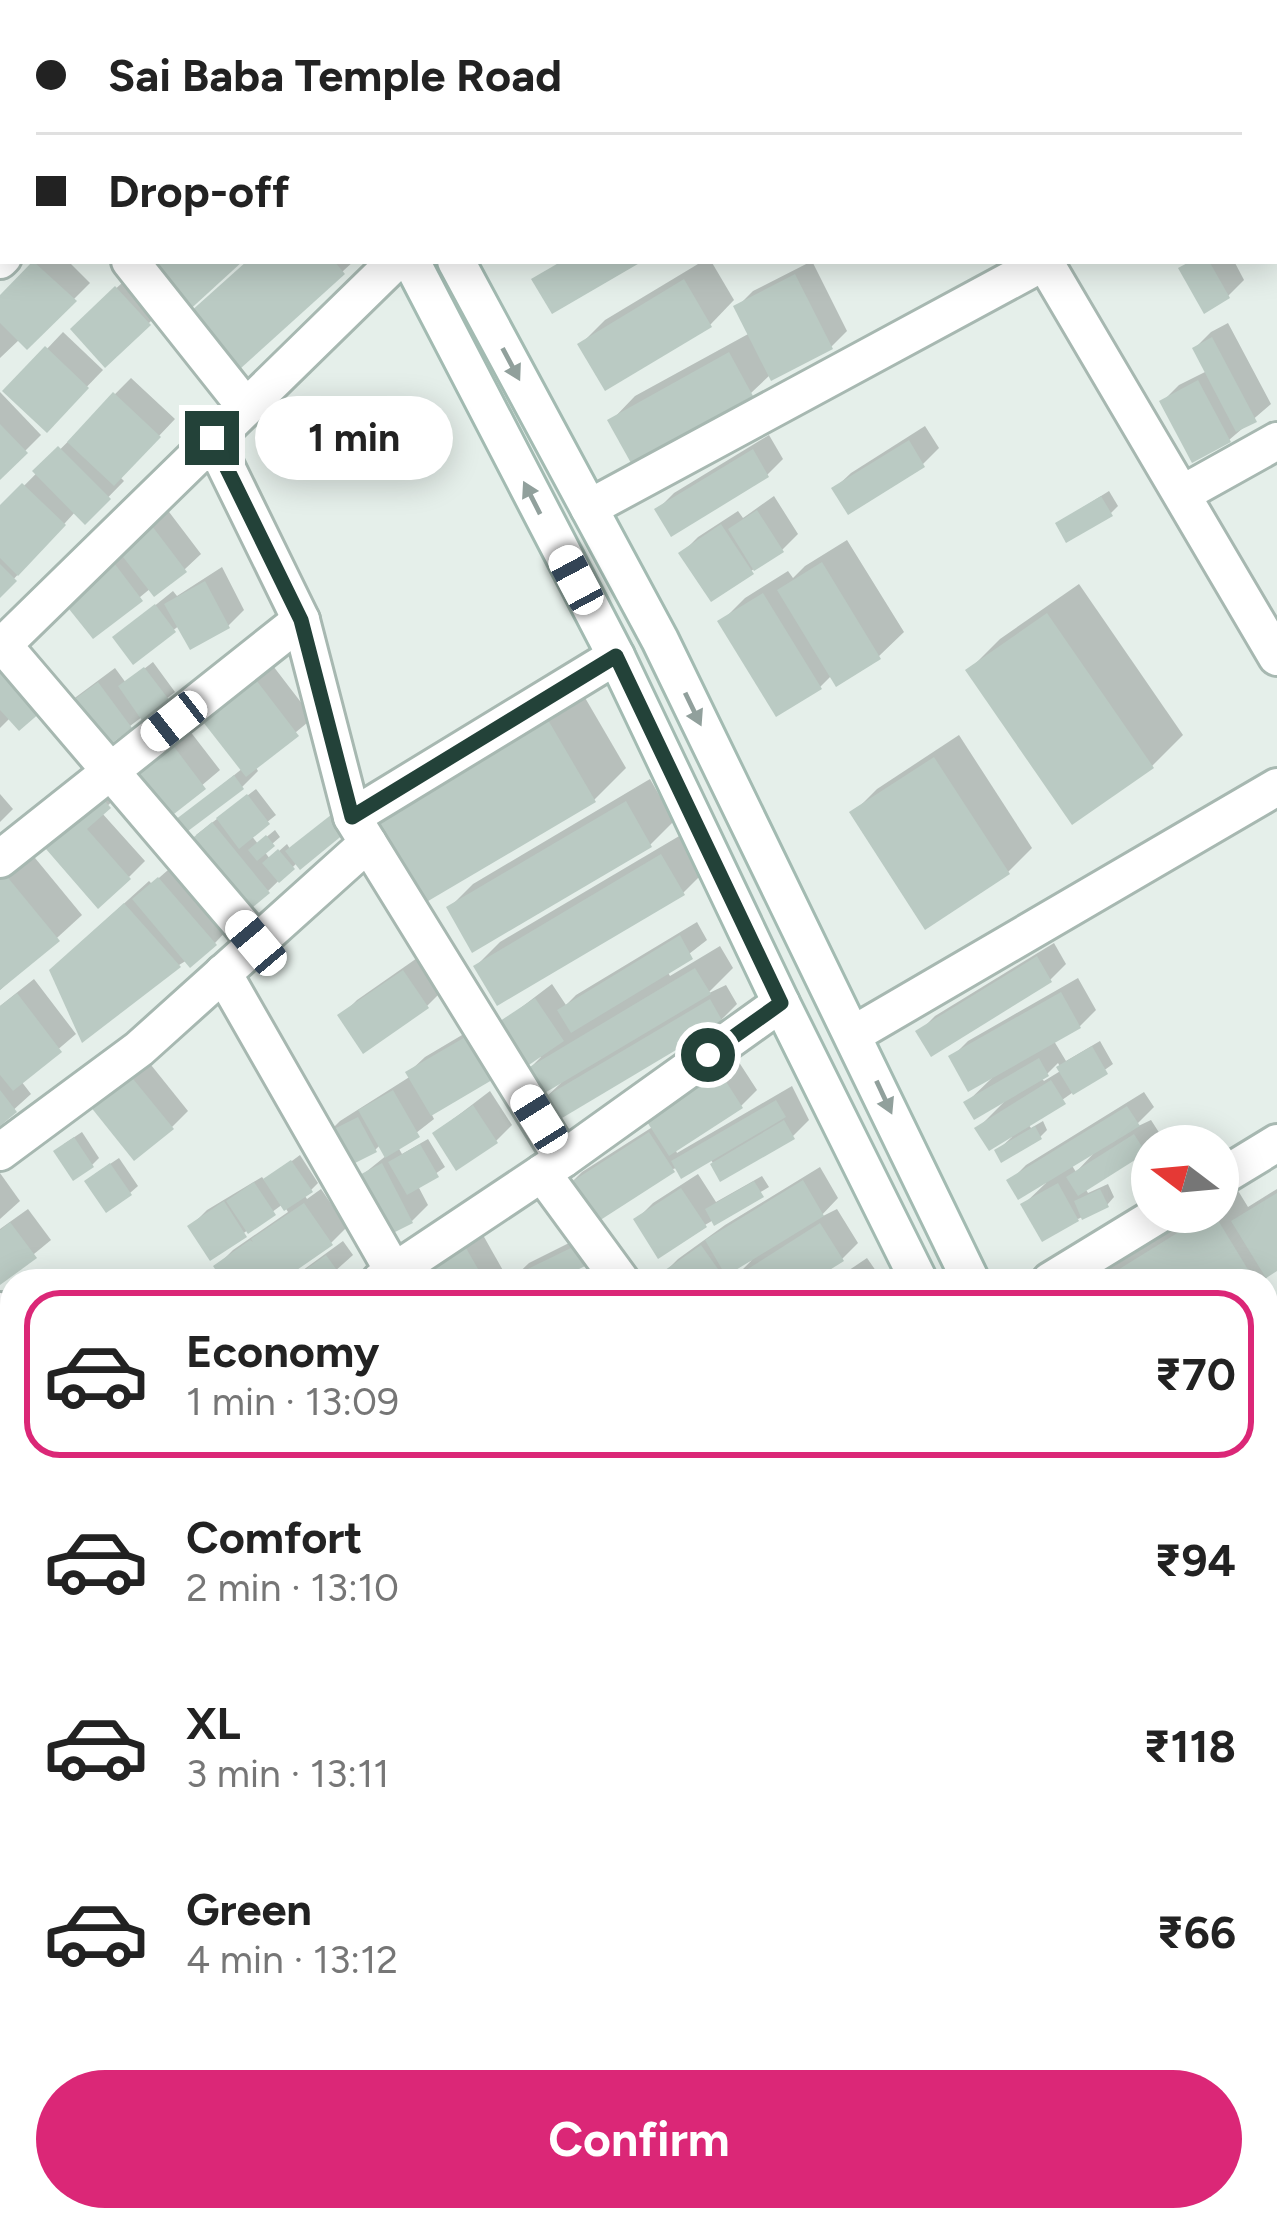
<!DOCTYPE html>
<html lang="en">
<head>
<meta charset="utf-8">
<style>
	body { margin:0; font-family:Figtree,sans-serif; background:#f2f2f2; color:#222; height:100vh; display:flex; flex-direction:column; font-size:45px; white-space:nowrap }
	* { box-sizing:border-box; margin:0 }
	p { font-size:39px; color:#767676 }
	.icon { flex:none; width:66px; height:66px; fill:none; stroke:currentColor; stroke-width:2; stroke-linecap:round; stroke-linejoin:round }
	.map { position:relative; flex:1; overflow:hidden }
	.panel { position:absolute; left:0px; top:1269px; width:1278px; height:963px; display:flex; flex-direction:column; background:#fff; border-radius:36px 36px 0 0; box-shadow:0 6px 30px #0003 }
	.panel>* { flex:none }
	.top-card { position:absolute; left:0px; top:0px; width:1278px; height:264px; box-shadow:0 6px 30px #0003; display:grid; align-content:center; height:264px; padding:0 36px; background:#fff }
	.needle { width:78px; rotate:286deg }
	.tools { position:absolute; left:1131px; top:1125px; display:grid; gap:24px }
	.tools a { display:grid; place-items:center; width:108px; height:108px; border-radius:50%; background:#fff; box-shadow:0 6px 30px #0003; font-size:60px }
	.end { position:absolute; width:54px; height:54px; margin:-27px; border:15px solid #234239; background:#fff; box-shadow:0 0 0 6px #fff }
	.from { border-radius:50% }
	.bubble { position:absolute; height:84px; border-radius:42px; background:#fff; box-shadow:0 6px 30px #0003; font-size:39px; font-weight:700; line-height:84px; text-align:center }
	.car { position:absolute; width:36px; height:72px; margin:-36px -18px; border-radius:15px; box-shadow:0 0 9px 3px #0007; background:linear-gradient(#fff 24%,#345 0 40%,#fff 0 76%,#345 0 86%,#fff 0) }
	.top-card b { display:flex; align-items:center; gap:42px; height:114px; font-size:45px }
	.top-card b+b { border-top:3px solid #e0e0e0 }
	.top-card i { width:30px; height:30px; background:#222 }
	ul { padding:21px 0 0; list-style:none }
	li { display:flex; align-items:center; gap:36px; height:168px; margin:0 24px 18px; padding:0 12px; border:6px solid transparent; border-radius:36px }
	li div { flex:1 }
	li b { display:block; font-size:45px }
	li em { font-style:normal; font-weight:700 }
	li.on { border-color:#db2777 }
	li>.icon { width:108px; height:108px; stroke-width:1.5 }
	.cta { display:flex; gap:24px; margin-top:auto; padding:24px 36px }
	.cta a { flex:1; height:138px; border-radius:72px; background:#db2777; color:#fff; font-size:48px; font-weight:700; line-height:138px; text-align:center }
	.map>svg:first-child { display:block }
	.shadow { fill:#0003; fill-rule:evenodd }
	.building { fill:#bacac3 }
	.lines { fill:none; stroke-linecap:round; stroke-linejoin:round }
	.minor-casing { stroke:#a7b8b1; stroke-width:42 }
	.secondary-casing { stroke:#a3bbb2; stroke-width:42 }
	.trunk-casing { stroke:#c1cac8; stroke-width:42 }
	.minor { stroke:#fff; stroke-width:36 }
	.secondary { stroke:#fff; stroke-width:36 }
	.trunk { stroke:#4a8b7b; stroke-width:36 }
	.oneway { fill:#91a09c }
	.route { stroke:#234239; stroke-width:15 }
</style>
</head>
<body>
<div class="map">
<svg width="1277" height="2230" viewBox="0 0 1277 2230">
	<rect width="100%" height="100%" fill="#e5efea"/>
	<g class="shadow">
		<path d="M98,0H138L95,3Z"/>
		<path d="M356,0H460L455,3Z"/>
		<path d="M595,0H674L676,3H589Z"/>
		<path d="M682,0H794L789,3Z"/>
		<path d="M922,0H1125L1122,3Z"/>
		<path d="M1277,14V86L1275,87V15Z"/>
		<path d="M3,125V215L0,218V128Z"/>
		<path d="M37,261H68L90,283L27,346L20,339L0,358V299Z"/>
		<path d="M249,261H354L230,374Z"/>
		<path d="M703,261H711L734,300L710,325L581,344L605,320Z"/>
		<path d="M812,261L847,331L831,347L771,374L751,393L611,421L635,396L750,333L737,307L753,291Z"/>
		<path d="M1190,261H1234L1244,280L1228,296L1182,269Z"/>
		<path d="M133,273L165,307L149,323L89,313Z"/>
		<path d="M1228,323L1271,404L1229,440L1163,401L1179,385L1207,371L1195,348L1211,332Z"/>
		<path d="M63,332L103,370L47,428L7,391Z"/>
		<path d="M131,378L175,419L120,477L124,481L85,521L76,511L0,594V510Z"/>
		<path d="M0,392L41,435L0,476Z"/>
		<path d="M925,426L939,448L923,464L835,488L851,473Z"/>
		<path d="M769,435L783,459L767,475L658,509L674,493Z"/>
		<path d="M1109,491L1118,506L1111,513L1058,523Z"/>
		<path d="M774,496L798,534L782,550L711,598L682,553L698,537L738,511L743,518Z"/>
		<path d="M163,504L201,554L185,569L151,588L94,635L61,595Z"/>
		<path d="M847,540L904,632L879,656L837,683L832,675L820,687L721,622L745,598L788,571L793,578L805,566Z"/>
		<path d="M222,567L244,610L228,626L180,625L133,661L116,637L173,591L177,596Z"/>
		<path d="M1079,584L1183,735L1152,766L969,670L1000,639Z"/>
		<path d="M267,658L313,718L255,766L258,771L242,787L162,833L243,768L200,713Z"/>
		<path d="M153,662L175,692L130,726L72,700L115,668L126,683Z"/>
		<path d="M0,666L11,717L0,728Z"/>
		<path d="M577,684L626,768L594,800L370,818Z"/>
		<path d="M186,726L220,770L156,824L127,787L101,812L145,861L129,877L37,834Z"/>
		<path d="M959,735L1032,848L1008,872L853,813L877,789Z"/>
		<path d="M650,779L674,821L650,845L449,908L473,884Z"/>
		<path d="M256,789L276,815L251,835L258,844L275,830L280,837L264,851L270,859L287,844L298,862L268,891L196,835Z"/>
		<path d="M0,794L13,809L0,822Z"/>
		<path d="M686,832L707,869L683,893L476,966L500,942Z"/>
		<path d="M26,847L82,915L0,990V869Z"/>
		<path d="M176,863L230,927L215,943L179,965L77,946L149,881L152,884Z"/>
		<path d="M697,922L707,940L667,971L670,976L720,946L733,968L707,994L726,985L737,1004L721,1020L542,1101L561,1083L527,1071L541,1057L497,1026L552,984L566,1005L576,995Z"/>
		<path d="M1054,943L1066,964L1050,980L919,1032L935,1016Z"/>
		<path d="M420,956L443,990L427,1006L341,1016L357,1000Z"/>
		<path d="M1078,978L1096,1010L1080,1026L1054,1041L1066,1061L1100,1041L1113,1064L1028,1124L1031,1128L1043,1121L1047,1130L1040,1137L998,1150L1012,1137L978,1128L1004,1102H967L992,1078L952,1057L968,1041ZM1058,1063L1062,1070L1044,1081L1042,1079Z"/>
		<path d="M34,979L76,1034L21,1081L31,1094L0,1122V1006Z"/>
		<path d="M484,1022L507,1062L491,1078L431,1113L434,1119L398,1147L402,1154L428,1139L445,1167L418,1186L428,1205L412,1221L356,1180L387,1155L381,1144L375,1150L324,1137L340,1121L411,1076L409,1072L425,1057Z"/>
		<path d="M733,1053L757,1090L741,1106L675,1149L677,1153L792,1086L809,1120L793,1136L721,1178L710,1158L673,1169L566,1188L582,1172L654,1126Z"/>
		<path d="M143,1055L188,1111L172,1127L106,1086Z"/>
		<path d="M490,1091L512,1125L496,1141L435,1133Z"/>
		<path d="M1144,1092L1154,1107L1132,1129L1151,1120L1160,1134L1144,1150L1085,1188L1088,1193L1108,1184L1114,1197L1107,1205L1078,1219L1024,1204L1046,1183L1010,1181L1026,1165ZM1094,1153L1076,1172L1071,1164Z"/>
		<path d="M82,1132L99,1158L92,1165L64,1144Z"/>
		<path d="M300,1155L318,1183L305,1196L307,1199L321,1189L347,1227L323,1251L276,1281H227L217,1266L233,1250L288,1212L283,1204L211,1257L191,1226L207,1210L262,1177L265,1181Z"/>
		<path d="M119,1158L138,1186L130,1193L95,1174Z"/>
		<path d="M820,1167L838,1198L819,1218L837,1209L858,1243L842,1259L807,1281H724L730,1277L726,1269L710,1281H667L662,1275L678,1259L725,1225ZM752,1260L736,1276L732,1270Z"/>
		<path d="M0,1173L20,1201L0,1219Z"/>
		<path d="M698,1174L716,1202L762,1176L769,1187L705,1225L637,1219L653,1203Z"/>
		<path d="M1237,1189L1248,1207L1277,1189V1268L1263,1281H1090L1201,1212H1218V1201Z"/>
		<path d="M28,1209L51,1240L0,1282V1229Z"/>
		<path d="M479,1228L509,1281H428Z"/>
		<path d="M591,1232L600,1248L584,1264L550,1281H510L529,1263Z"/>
		<path d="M343,1241L353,1255L324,1281H288Z"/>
		<path d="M867,1258L883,1281H833Z"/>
		<path d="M595,1265L616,1281H563Z"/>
		<path d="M1276,1461L1277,1500L1266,1513V1471Z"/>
		<path d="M3,1592L12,1605V1703L0,1712Z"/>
		<path d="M0,2083L9,2091L0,2100Z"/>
		<path d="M0,2199L12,2210V2220H21L11,2230H0Z"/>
		<path d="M90,2220H181L174,2230H83Z"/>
		<path d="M371,2220H481L473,2230H362Z"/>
		<path d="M509,2220H522L535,2230H499Z"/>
	</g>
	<g class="building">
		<path d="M33,261L77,301L27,350L0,323V295Z"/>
		<path d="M136,261H243L184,315Z"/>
		<path d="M247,261H334L345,274L230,378L180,321Z"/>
		<path d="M562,261H643L552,314L531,279Z"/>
		<path d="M1191,261H1209L1230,298L1204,314L1178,268Z"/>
		<path d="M795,274L833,349L771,381L733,306Z"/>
		<path d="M684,279L712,327L605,391L577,344Z"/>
		<path d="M115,286L151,325L105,368L70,329Z"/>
		<path d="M1212,337L1257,422L1236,432L1192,348Z"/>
		<path d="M45,346L89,388L47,433L2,391Z"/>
		<path d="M729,352L753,396L631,463L607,420Z"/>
		<path d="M1198,380L1231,442L1192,463L1159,401Z"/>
		<path d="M113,392L161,437L114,486L67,442Z"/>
		<path d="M0,424L28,453L0,480Z"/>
		<path d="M909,440L925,467L848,515L831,488Z"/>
		<path d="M58,446L111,499L85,525L32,471Z"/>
		<path d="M753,449L769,477L671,537L654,509Z"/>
		<path d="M22,483L66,525L18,576L0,558V505Z"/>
		<path d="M1101,496L1113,516L1066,543L1055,523Z"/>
		<path d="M757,510L784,552L754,571L728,529Z"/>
		<path d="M146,518L187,572L154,597L113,544Z"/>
		<path d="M721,524L754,574L711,602L678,553Z"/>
		<path d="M105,551L143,601L93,639L57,594Z"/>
		<path d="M822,562L881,659L836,687L777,590Z"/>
		<path d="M0,564L17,581L0,598Z"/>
		<path d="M205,581L230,628L190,650L164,604Z"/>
		<path d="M763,593L822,689L776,717L717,621Z"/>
		<path d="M155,604L176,632L133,665L112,637Z"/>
		<path d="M1047,613L1154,768L1072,825L965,670Z"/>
		<path d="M144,667L170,701L143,722L118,686Z"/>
		<path d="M0,668L41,712L19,731L0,710Z"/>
		<path d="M250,672L299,736L246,777L196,713Z"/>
		<path d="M98,682L132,728L87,762L53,715Z"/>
		<path d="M544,713L596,802L418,907L366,818Z"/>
		<path d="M169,740L206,789L156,828L118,780Z"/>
		<path d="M934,757L1010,874L925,930L849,812Z"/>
		<path d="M234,775L244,789L168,846L158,833Z"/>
		<path d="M90,784L111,808L87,829L131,879L98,909L33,834Z"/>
		<path d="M247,794L270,824L239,849L216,818Z"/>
		<path d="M626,801L652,847L472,953L446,907Z"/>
		<path d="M336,811L350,829L300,870L285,851Z"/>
		<path d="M212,822L270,893L235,922L177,851Z"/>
		<path d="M266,835L275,846L257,861L248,850Z"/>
		<path d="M278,849L295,869L279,883L262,863Z"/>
		<path d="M661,854L685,895L497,1006L473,966Z"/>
		<path d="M0,868L60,941L0,990Z"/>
		<path d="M158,877L217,945L190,968L132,899Z"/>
		<path d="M124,903L181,967L82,1043L49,970Z"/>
		<path d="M680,935L693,959L571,1033L557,1010Z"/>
		<path d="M1037,956L1052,982L931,1057L915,1031Z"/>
		<path d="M695,968L711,994L538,1097L523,1071Z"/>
		<path d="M403,970L429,1008L363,1054L337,1015Z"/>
		<path d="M1061,992L1081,1028L968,1092L948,1056Z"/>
		<path d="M17,993L62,1052L13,1091L0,1075V1006Z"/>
		<path d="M535,998L564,1041L523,1069L494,1025Z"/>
		<path d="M710,999L723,1022L552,1124L538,1101Z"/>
		<path d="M467,1036L492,1080L431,1116L405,1072Z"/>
		<path d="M1092,1046L1108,1074L1073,1095L1056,1067Z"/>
		<path d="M1039,1058L1049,1076L974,1120L963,1102Z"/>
		<path d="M716,1066L743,1108L669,1156L642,1114Z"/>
		<path d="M125,1069L174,1129L134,1161L86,1101Z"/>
		<path d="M1051,1080L1066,1104L989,1151L974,1128Z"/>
		<path d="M0,1090L17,1112L0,1126Z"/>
		<path d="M393,1090L420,1137L385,1158L358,1110Z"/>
		<path d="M776,1100L786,1117L681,1179L671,1161Z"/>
		<path d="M473,1105L498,1143L456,1171L432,1133Z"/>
		<path d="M1127,1106L1140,1126L1018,1200L1006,1180Z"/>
		<path d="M358,1117L377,1152L339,1171L320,1136Z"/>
		<path d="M784,1120L795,1139L720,1182L710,1164Z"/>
		<path d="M1035,1126L1042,1139L1001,1163L994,1150Z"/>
		<path d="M649,1132L675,1172L588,1228L562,1188Z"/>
		<path d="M1134,1134L1146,1153L1078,1196L1066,1177Z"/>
		<path d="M74,1137L94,1167L73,1181L53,1151Z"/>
		<path d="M420,1144L439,1177L407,1195L388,1162Z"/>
		<path d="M291,1160L313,1192L284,1211L263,1179Z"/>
		<path d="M110,1163L132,1195L106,1213L84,1181Z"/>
		<path d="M382,1163L413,1223L383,1238L352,1179Z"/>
		<path d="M803,1180L824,1216L726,1276L705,1240Z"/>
		<path d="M754,1181L764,1197L714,1226L705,1209Z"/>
		<path d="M254,1182L276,1215L248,1234L226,1201Z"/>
		<path d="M1058,1183L1079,1221L1042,1242L1020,1204Z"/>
		<path d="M681,1188L707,1227L658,1259L633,1219Z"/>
		<path d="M1100,1189L1109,1207L1082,1220L1074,1201Z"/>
		<path d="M1277,1193V1271L1266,1278L1231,1221Z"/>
		<path d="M224,1201L247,1237L210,1261L187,1226Z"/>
		<path d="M304,1203L333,1245L281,1281H223L213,1266L250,1240L253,1242L251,1239Z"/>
		<path d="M1213,1212L1255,1281H1100L1211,1212Z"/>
		<path d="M10,1222L37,1258L0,1285V1230Z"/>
		<path d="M820,1223L844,1261L812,1281H729Z"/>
		<path d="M462,1241L485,1281H425L417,1268Z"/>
		<path d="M701,1245L723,1276L715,1281H663L658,1275Z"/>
		<path d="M575,1246L585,1266L556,1281H503Z"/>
		<path d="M326,1255L339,1273L329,1281H289Z"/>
		<path d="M1277,1420V1454L1266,1444V1431Z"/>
		<path d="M12,1422V1491L0,1499V1430Z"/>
		<path d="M1266,1482L1277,1491V1502L1266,1515Z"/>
		<path d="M1277,1590V1657L1266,1667V1599Z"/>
		<path d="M0,1626L12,1643V1707L0,1715Z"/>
		<path d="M12,1896V1948L0,1937V1909Z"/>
		<path d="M31,2220H79L73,2230H30L26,2227Z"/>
		<path d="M87,2220H140L154,2230H80Z"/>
		<path d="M367,2220H447L461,2230H380Z"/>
	</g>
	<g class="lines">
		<g class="minor-casing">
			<g id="minor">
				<path d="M870,3L875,0"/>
				<path d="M0,103L3,106"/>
				<path d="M1275,128L1277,127"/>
				<path d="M0,260L3,257"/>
				<path d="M130,261L245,406"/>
				<path d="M1044,261L1277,657"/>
				<path d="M212,438L301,620L352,817L563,1159"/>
				<path d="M1182,494L1277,441"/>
				<path d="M589,508L1046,261"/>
				<path d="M3,645L257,943"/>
				<path d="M0,648L396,261"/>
				<path d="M352,817L616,656"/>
				<path d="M0,859L301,620"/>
				<path d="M223,973L394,1272"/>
				<path d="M854,1034L1277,787"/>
				<path d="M0,1152L139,1049L368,843"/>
				<path d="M542,1173L621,1281"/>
				<path d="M1218,1179L1277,1143"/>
				<path d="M380,1281L563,1159L781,1003"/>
				<path d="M1050,1281L1163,1212"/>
				<path d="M0,1311L12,1327"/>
				<path d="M0,1547L12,1538"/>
				<path d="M1266,1784L1277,1775"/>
				<path d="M0,1872L12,1861"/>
				<path d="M1266,2016L1277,2008"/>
				<path d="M0,2046L12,2060"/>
				<path d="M0,2152L12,2140"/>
				<path d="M1266,2186L1277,2176"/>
				<path d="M235,2220L249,2230"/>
				<path d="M339,2230L346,2220"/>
				<path d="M742,2230L754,2220"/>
				<path d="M995,2230L1006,2220"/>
				<path d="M1220,2230L1230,2220"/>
			</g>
		</g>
		<g class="secondary-casing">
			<g id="secondary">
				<path d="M264,0L266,3"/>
				<path d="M311,0L313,3"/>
				<path d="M411,261L616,656L781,1003L919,1281"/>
				<path d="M456,261L660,640L971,1281"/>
			</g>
		</g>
		<g class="trunk-casing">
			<g id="trunk">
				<path d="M1266,1835L1277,1855"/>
				<path d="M1266,1889L1277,1880"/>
				<path d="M1266,1939L1277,1960"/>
				<path d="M843,2230L855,2220"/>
				<path d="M927,2230L938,2220"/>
			</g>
		</g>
		<use href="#minor" class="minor"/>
		<use href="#secondary" class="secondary"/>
		<use href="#trunk" class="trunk"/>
	</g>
	<defs><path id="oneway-solid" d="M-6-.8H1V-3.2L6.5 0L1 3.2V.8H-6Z" transform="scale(3)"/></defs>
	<g class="oneway">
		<use href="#oneway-solid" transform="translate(511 364) rotate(62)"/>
		<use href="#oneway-solid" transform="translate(532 498) rotate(-117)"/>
		<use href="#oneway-solid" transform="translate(693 709) rotate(64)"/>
		<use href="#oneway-solid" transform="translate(884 1097) rotate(65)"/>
	</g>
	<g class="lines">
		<path class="route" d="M212,438L301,620L352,817L616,656L781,1003L708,1055"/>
	</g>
</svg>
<div class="tools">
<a><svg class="needle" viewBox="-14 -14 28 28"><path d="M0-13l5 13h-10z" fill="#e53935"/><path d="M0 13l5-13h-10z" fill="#767676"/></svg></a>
</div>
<i class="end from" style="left:708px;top:1055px"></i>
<i class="end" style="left:212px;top:438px"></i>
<div class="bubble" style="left:255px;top:396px;width:198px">1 min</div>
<i class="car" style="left:576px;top:580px;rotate:332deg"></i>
<i class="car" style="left:174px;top:721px;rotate:232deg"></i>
<i class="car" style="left:256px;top:943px;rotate:320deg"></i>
<i class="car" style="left:539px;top:1119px;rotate:328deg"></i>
<div class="top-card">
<b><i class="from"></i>Sai Baba Temple Road</b>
<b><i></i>Drop-off</b>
</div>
<section class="panel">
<ul>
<li class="on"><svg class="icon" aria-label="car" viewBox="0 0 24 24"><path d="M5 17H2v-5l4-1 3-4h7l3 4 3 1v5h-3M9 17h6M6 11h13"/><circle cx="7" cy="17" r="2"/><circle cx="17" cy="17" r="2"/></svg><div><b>Economy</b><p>1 min · 13:09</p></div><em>₹70</em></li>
<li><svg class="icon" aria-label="car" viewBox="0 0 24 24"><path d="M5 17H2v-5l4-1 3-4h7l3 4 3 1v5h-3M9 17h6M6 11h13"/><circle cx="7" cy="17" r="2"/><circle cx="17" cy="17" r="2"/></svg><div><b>Comfort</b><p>2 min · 13:10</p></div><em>₹94</em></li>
<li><svg class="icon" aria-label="car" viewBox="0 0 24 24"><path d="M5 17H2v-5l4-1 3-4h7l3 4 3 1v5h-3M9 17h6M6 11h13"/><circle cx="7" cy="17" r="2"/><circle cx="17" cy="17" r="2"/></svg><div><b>XL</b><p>3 min · 13:11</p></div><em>₹118</em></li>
<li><svg class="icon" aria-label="car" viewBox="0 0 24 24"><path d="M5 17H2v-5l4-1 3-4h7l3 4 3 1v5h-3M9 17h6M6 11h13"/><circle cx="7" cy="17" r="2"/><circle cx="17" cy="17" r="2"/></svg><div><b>Green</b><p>4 min · 13:12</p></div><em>₹66</em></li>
</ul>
<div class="cta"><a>Confirm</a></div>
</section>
</div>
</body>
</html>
